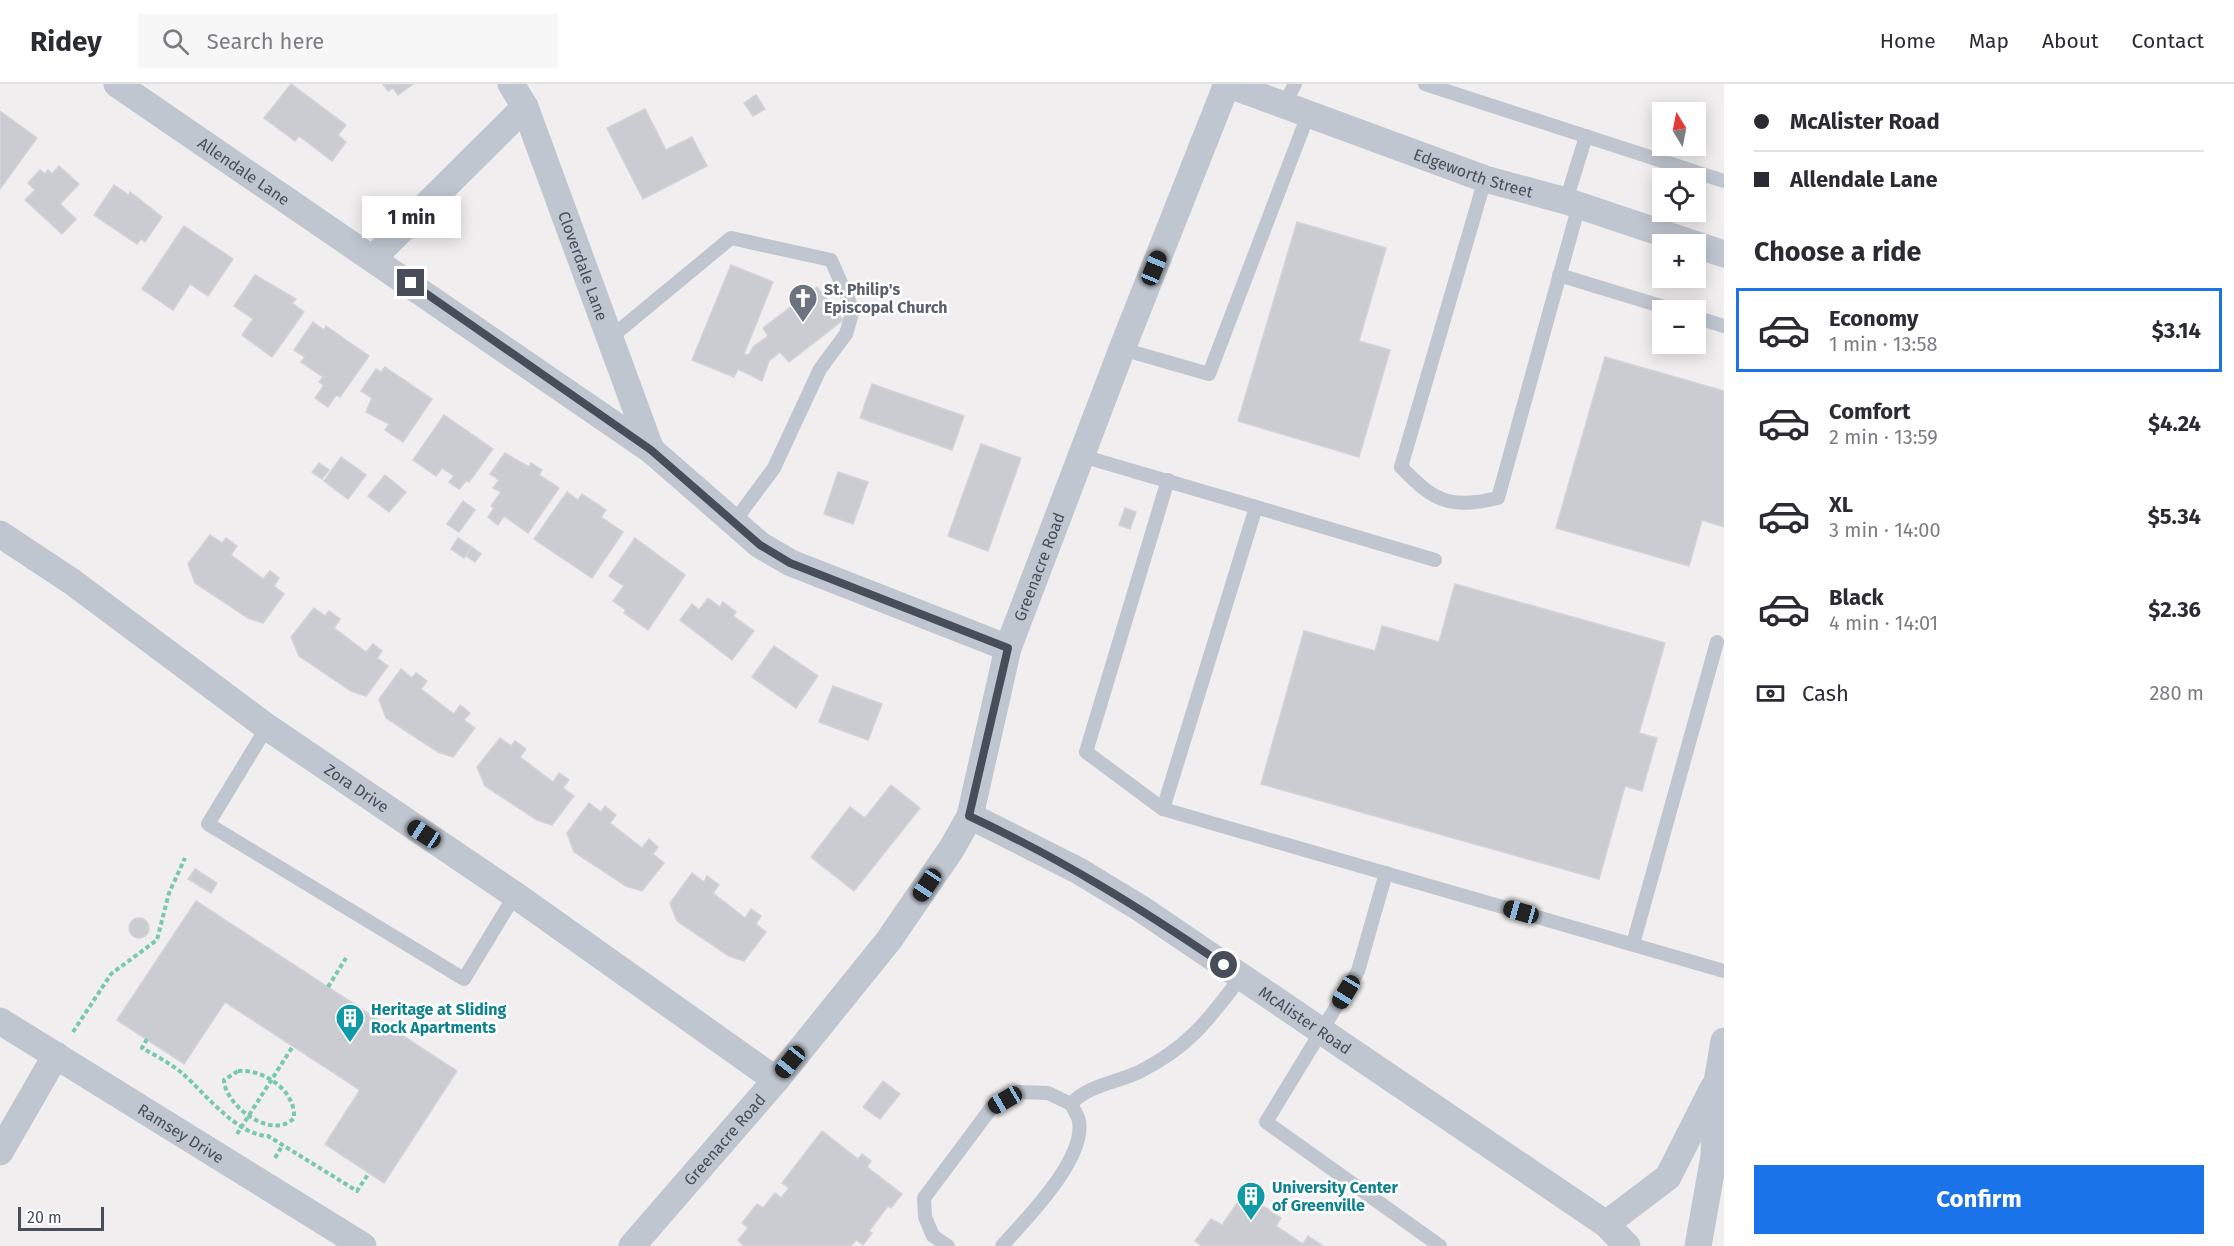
<!DOCTYPE html>
<html lang="en">
<head>
<meta charset="utf-8">
<style>
	body { margin:0; font-family:"Fira Sans",sans-serif; background:#f7f7f7; color:#2b2b33; height:100vh; display:flex; flex-direction:column; font-size:22px; white-space:nowrap }
	* { box-sizing:border-box; margin:0 }
	p { font-size:20px; color:#7c7c81 }
	.icon { flex:none; width:33px; height:33px; fill:none; stroke:currentColor; stroke-width:2; stroke-linecap:round; stroke-linejoin:round }
	.map { position:relative; flex:1; overflow:hidden }
	.panel { display:flex; flex-direction:column; background:#fff; width:510px }
	.panel>* { flex:none }
	.hud { display:grid; align-content:center; height:132px; padding:0 30px; background:#fff }
	.needle { width:39px; rotate:350deg }
	.fabs { position:absolute; left:1652px; top:18px; display:grid; gap:12px }
	.fabs a { display:grid; place-items:center; width:54px; height:54px; border-radius:0px; background:#fff; box-shadow:0 3px 15px #0003; font-size:30px }
	.scale { position:absolute; left:18px; bottom:15px; width:86px; box-sizing:border-box; padding-left:6px; border:3px solid #474e5a; border-top:0; font-size:16px; line-height:21px; white-space:nowrap; color:#474e5a; -webkit-text-stroke:4px #fff; paint-order:stroke }
	.end { position:absolute; width:27px; height:27px; margin:-14px; border:8px solid #474e5a; background:#fff; box-shadow:0 0 0 3px #fff }
	.from { border-radius:50% }
	.bubble { position:absolute; height:42px; border-radius:0px; background:#fff; box-shadow:0 3px 15px #0003; font-size:20px; font-weight:700; line-height:42px; text-align:center }
	.car { position:absolute; width:18px; height:36px; margin:-18px -9px; border-radius:8px; box-shadow:0 0 4px 2px #0007; background:linear-gradient(#222 24%,#8ab4d8 0 40%,#222 0 76%,#8ab4d8 0 86%,#222 0) }
	.hud b { display:flex; align-items:center; gap:21px; height:57px; font-size:22px }
	.hud b+b { border-top:2px solid #e1e1e2 }
	.hud i { width:15px; height:15px; background:#2b2b33 }
	ul { padding:0; list-style:none }
	li { display:flex; align-items:center; gap:18px; height:84px; margin:0 12px 9px; padding:0 18px; border:3px solid transparent; border-radius:0px }
	li div { flex:1 }
	li b { display:block; font-size:22px }
	li em { font-style:normal; font-weight:700 }
	li.current { border-color:#1a73e8 }
	li>.icon { width:54px; height:54px; stroke-width:1.5 }
	h2 { padding:0 30px; font-size:27px; line-height:72px }
	.pay { display:flex; align-items:center; gap:15px; height:66px; padding:0 30px; font-size:22px }
	.pay p { margin-inline-start:auto }
	.button { display:flex; gap:12px; margin-top:auto; padding:12px 30px }
	.button a { flex:1; height:69px; border-radius:0px; background:#1a73e8; color:#fff; font-size:24px; font-weight:700; line-height:69px; text-align:center }
	header { display:flex; align-items:center; gap:36px; box-sizing:border-box; height:84px; padding:0 30px; background:#fff; border-bottom:2px solid #e1e1e2 }
	header strong { font-size:28px }
	nav { display:flex; gap:33px; margin-inline-start:auto; font-size:21px }
	.search { width:420px; height:54px; background:#f7f7f7; display:flex; align-items:center; gap:15px; box-sizing:border-box; padding:0 21px; border-radius:0px; color:#7c7c81; font-size:22px }
	main { display:flex; flex:1; min-height:0 }
	.map>svg:first-child { display:block }
	.building { fill:#cbccd2; stroke:#d2d3d9; stroke-width:1.5 }
	.lines { fill:none; stroke-linecap:round; stroke-linejoin:round }
	.path { stroke:#77c9ad; stroke-width:4; stroke-dasharray:4.5 3; stroke-linecap:butt }
	.lane { stroke:#bfc6cf; stroke-width:14 }
	.street { stroke:#bfc6cf; stroke-width:27 }
	.route { stroke:#474e5a; stroke-width:8 }
	.labels { text-anchor:middle; dominant-baseline:central; stroke-width:5; stroke-linejoin:round; paint-order:stroke }
	.street-label { font-size:16px; fill:#474e5a; stroke:#fff }
	.worship-label { font-size:16px; font-weight:bold; fill:#5b616d; stroke:#fff; text-anchor:start }
	.culture-label { font-size:16px; font-weight:bold; fill:#0d838f; stroke:#fff; text-anchor:start }
</style>
</head>
<body>
<header>
<strong>Ridey</strong>
<div class="search"><svg class="icon" aria-label="search" viewBox="0 0 24 24"><circle cx="10" cy="10" r="6"/><path d="M15 15l6 6"/></svg>Search here</div>
<nav><a>Home</a><a>Map</a><a>About</a><a>Contact</a></nav>
</header>
<main>
<div class="map">
<svg width="1724" height="1162" viewBox="0 0 1724 1162">
	<rect width="100%" height="100%" fill="#f0eeee"/>
	<g class="building">
		<path d="M291,0L346,41L338,51L346,58L332,77L299,52L295,57L264,34Z"/>
		<path d="M383,0H413L398,11L393,4L388,7Z"/>
		<path d="M756,11L765,25L753,32L744,19Z"/>
		<path d="M645,25L666,66L692,53L707,82L643,115L607,44Z"/>
		<path d="M0,27L37,54L0,105Z"/>
		<path d="M59,82L79,100L60,120L76,135L62,150L25,116L35,106L28,99L40,86L45,90L48,86L52,90Z"/>
		<path d="M114,101L129,111L130,108L162,133L145,158L141,155L137,160L94,131Z"/>
		<path d="M1297,138L1386,164L1359,257L1390,266L1359,373L1238,337Z"/>
		<path d="M184,142L233,175L208,212L190,200L173,226L142,205Z"/>
		<path d="M731,181L773,198L744,270L749,271L753,263L768,252L763,244L817,203L834,224L837,221L843,229L839,231L843,236L789,278L780,268L769,277L762,297L738,285L734,293L692,276Z"/>
		<path d="M255,191L296,215L292,219L304,228L272,273L242,251L253,235L234,222Z"/>
		<path d="M313,238L324,246L326,242L369,272L340,313L336,311L328,323L315,314L324,301L319,298L323,293L301,278L305,273L294,266Z"/>
		<path d="M1605,273L1724,307V443L1702,436L1689,482L1556,444Z"/>
		<path d="M385,283L432,315L403,358L385,346L389,340L366,328L372,314L361,307L376,285L381,288Z"/>
		<path d="M872,300L964,332L952,366L860,334Z"/>
		<path d="M444,331L493,365L469,398L466,397L459,405L449,398L454,392L442,384L436,392L413,376Z"/>
		<path d="M981,360L1021,374L988,467L948,452Z"/>
		<path d="M505,369L529,383L531,379L542,386L539,391L559,404L528,449L504,432L498,441L488,433L494,424L491,422L501,408L493,404L499,396L490,390Z"/>
		<path d="M341,373L366,391L348,415L324,397Z"/>
		<path d="M319,379L329,386L322,395L312,388Z"/>
		<path d="M838,388L868,398L853,440L824,430Z"/>
		<path d="M385,391L406,408L389,428L368,412Z"/>
		<path d="M567,408L578,416L582,410L606,426L601,433L623,448L592,494L534,455Z"/>
		<path d="M463,417L475,426L459,448L447,440Z"/>
		<path d="M1125,424L1136,428L1130,445L1119,441Z"/>
		<path d="M210,451L222,459L226,454L237,462L231,471L263,495L270,487L279,494L274,502L284,510L263,539L248,534L195,499L188,480Z"/>
		<path d="M458,454L472,463L464,474L451,465Z"/>
		<path d="M635,454L685,491L648,546L624,529L626,526L613,517L624,502L609,492Z"/>
		<path d="M472,463L481,470L475,478L466,472Z"/>
		<path d="M1455,500L1665,559L1639,649L1657,654L1642,707L1625,702L1599,795L1261,700L1304,547L1375,567L1382,542L1439,558Z"/>
		<path d="M708,514L720,523L723,518L736,528L733,532L754,547L732,576L680,536L692,520L699,526Z"/>
		<path d="M314,524L325,532L329,527L340,535L334,544L366,568L373,560L382,567L377,574L388,582L366,612L351,607L299,572L291,553Z"/>
		<path d="M774,562L818,592L796,624L752,593Z"/>
		<path d="M401,585L412,594L416,589L427,597L421,605L454,630L460,621L470,629L464,636L475,644L453,673L438,668L386,634L379,615Z"/>
		<path d="M833,602L882,620L868,656L819,638Z"/>
		<path d="M500,654L511,662L515,657L526,665L520,673L553,698L559,689L569,696L563,704L574,712L552,741L537,736L485,702L477,683Z"/>
		<path d="M891,701L920,724L854,807L811,773L850,723L865,734Z"/>
		<path d="M589,719L601,728L605,722L616,731L610,739L642,764L649,755L658,763L653,770L664,779L642,807L626,802L574,768L567,749Z"/>
		<path d="M195,785L217,799L211,809L188,795Z"/>
		<path d="M692,789L704,798L707,792L719,801L713,809L745,834L751,825L761,832L756,840L766,848L744,877L729,872L677,837L670,819Z"/>
		<path d="M196,817L457,987L384,1099L325,1060L360,1006L225,918L184,980L117,936Z"/>
		<circle cx="139" cy="844" r="10"/>
		<path d="M883,997L900,1010L880,1035L863,1023Z"/>
		<path d="M822,1047L858,1075L862,1070L871,1077L867,1083L902,1110L891,1124L888,1122L869,1147L872,1149L863,1161L856,1156L851,1162H744L738,1156L748,1144L742,1139L757,1120L763,1124L775,1109L781,1114L789,1104L782,1099Z"/>
		<path d="M1238,1118L1251,1127L1257,1118L1281,1134L1276,1142L1303,1160L1308,1152L1323,1162H1202L1195,1157L1211,1135L1222,1141Z"/>
	</g>
	<g class="lines">
		<g class="path">
			<path d="M328,903L346,874"/>
			<path d="M73,948L111,890L157,856L169,809L185,774"/>
			<path d="M147,955L142,964C155,971 171,980 182,989C204,1008 236,1051 268,1052L357,1107L369,1089"/>
			<path d="M238,987C263,985 296,1006 294,1034C272,1057 225,1022 224,996Z"/>
			<path d="M237,1050L293,962"/>
			<path d="M275,1074L282,1062"/>
		</g>
		<g class="lane">
			<path d="M1425,0L1724,97"/>
			<path d="M1284,21L1295,0"/>
			<path d="M1485,95L1401,383C1435,418 1449,425 1498,414L1579,121"/>
			<path d="M1566,117L1586,52"/>
			<path d="M1559,191L1674,226"/>
			<path d="M1695,233L1724,242"/>
			<path d="M610,254L731,154L831,176L853,226L846,250L820,285L774,384L734,438"/>
			<path d="M1122,265L1209,290L1308,31"/>
			<path d="M1082,372L1256,423L1163,725L1724,887"/>
			<path d="M1256,423L1435,476"/>
			<path d="M267,643L208,740L464,895L515,811"/>
			<path d="M1163,725L1086,668L1168,396"/>
			<path d="M1386,789L1358,887L1266,1038L1440,1162"/>
			<path d="M1633,860L1717,558"/>
			<path d="M1071,1020C1089,1000 1118,999 1141,987C1190,962 1209,935 1241,893"/>
			<path d="M948,1162L933,1152L925,1133L924,1114L992,1023L1017,1008L1048,1009L1071,1020C1073,1025 1078,1031 1079,1037C1086,1075 1026,1135 1002,1162"/>
		</g>
		<g class="street">
			<path id="s1" d="M117,0L651,366L760,461L791,479L1008,564"/>
			<path id="s2" d="M511,0L525,23L651,366"/>
			<path id="s3" d="M1227,0L1485,95L1566,117L1724,170"/>
			<path d="M374,173L525,23"/>
			<path id="s4" d="M0,450L71,497L267,643L515,811L776,996"/>
			<path id="s5" d="M970,732L1079,787L1140,824L1606,1140L1627,1162"/>
			<path id="s6" d="M0,937L363,1162"/>
			<path d="M0,1068L56,971"/>
			<path d="M1606,1140L1668,1093L1713,1004"/>
			<path id="s7" d="M632,1162L776,996L889,856L952,764L970,732L1008,564L1122,265L1227,0"/>
			<path d="M1698,1162L1714,1072L1717,998L1724,957"/>
		</g>
	</g>
	<g class="lines">
		<path class="route" d="M411,199L651,366L760,461L790,479L1008,564L969,732C1062,775 1140,824 1224,881"/>
	</g>
	<defs>
		<g id="church-pin" transform="scale(1.5)"><path d="M0 17L-7.5 6A9.5 9.5 0 1 1 7.5 6Z" fill="#6b7280" stroke="#fff"/><path d="M-1.2-6h2.4v3.5h3.3v2.4h-3.3V6h-2.4V-.1h-3.3v-2.4h3.3Z" fill="#fff"/></g>
		<g id="building-pin" transform="scale(1.5)"><path d="M0 17L-7.5 6A9.5 9.5 0 1 1 7.5 6Z" fill="#0f9aa8" stroke="#fff"/><path d="M-4-6H4V6H1V3H-1V6H-4ZM-2.5-4.3h1.7v1.8h-1.7ZM.8-4.3h1.7v1.8H.8ZM-2.5-1h1.7V.8h-1.7ZM.8-1h1.7V.8H.8Z" fill="#fff"/></g>
	</defs>
	<g fill-rule="evenodd">
		<use href="#church-pin" x="803" y="214"/>
		<use href="#building-pin" x="350" y="934"/>
		<use href="#building-pin" x="1251" y="1112"/>
	</g>
	<g class="labels">
		<g class="street-label">
			<text stroke="none"><textPath href="#s1" startOffset="154">Allendale Lane</textPath></text>
			<text stroke="none"><textPath href="#s3" startOffset="262">Edgeworth Street</textPath></text>
			<text stroke="none"><textPath href="#s2" startOffset="196">Cloverdale Lane</textPath></text>
			<text stroke="none"><textPath href="#s7" startOffset="807">Greenacre Road</textPath></text>
			<text stroke="none"><textPath href="#s4" startOffset="438">Zora Drive</textPath></text>
			<text stroke="none"><textPath href="#s5" startOffset="393">McAlister Road</textPath></text>
			<text stroke="none"><textPath href="#s6" startOffset="213">Ramsey Drive</textPath></text>
			<text stroke="none"><textPath href="#s7" startOffset="141">Greenacre Road</textPath></text>
		</g>
		<g class="worship-label">
			<text x="824" y="205">St. Philip's<tspan x="824" dy="18">Episcopal Church</tspan></text>
		</g>
		<g class="culture-label">
			<text x="371" y="925">Heritage at Sliding<tspan x="371" dy="18">Rock Apartments</tspan></text>
			<text x="1272" y="1103">University Center<tspan x="1272" dy="18">of Greenville</tspan></text>
		</g>
	</g>
</svg>
<div class="fabs">
<a><svg class="needle" viewBox="-14 -14 28 28"><path d="M0-13l5 13h-10z" fill="#e53935"/><path d="M0 13l5-13h-10z" fill="#7c7c81"/></svg></a>
<a><svg class="icon" aria-label="locate" viewBox="0 0 24 24"><circle cx="12" cy="12" r="6"/><path d="M12 2v4M12 18v4M2 12h4M18 12h4"/></svg></a>
<a>+</a>
<a>−</a>
</div>
<div class="scale">20 m</div>
<i class="end from" style="left:1224px;top:881px"></i>
<i class="end" style="left:411px;top:199px"></i>
<div class="bubble" style="left:362px;top:112px;width:99px">1 min</div>
<i class="car" style="left:1154px;top:184px;rotate:22deg"></i>
<i class="car" style="left:424px;top:750px;rotate:303deg"></i>
<i class="car" style="left:927px;top:801px;rotate:214deg"></i>
<i class="car" style="left:1521px;top:828px;rotate:286deg"></i>
<i class="car" style="left:1346px;top:908px;rotate:211deg"></i>
<i class="car" style="left:790px;top:978px;rotate:219deg"></i>
<i class="car" style="left:1005px;top:1016px;rotate:240deg"></i>
</div>
<section class="panel">
<div class="hud">
<b><i class="from"></i>McAlister Road</b>
<b><i></i>Allendale Lane</b>
</div>
<h2>Choose a ride</h2>
<ul>
<li class="current"><svg class="icon" aria-label="car" viewBox="0 0 24 24"><path d="M5 17H2v-5l4-1 3-4h7l3 4 3 1v5h-3M9 17h6M6 11h13"/><circle cx="7" cy="17" r="2"/><circle cx="17" cy="17" r="2"/></svg><div><b>Economy</b><p>1 min · 13:58</p></div><em>$3.14</em></li>
<li><svg class="icon" aria-label="car" viewBox="0 0 24 24"><path d="M5 17H2v-5l4-1 3-4h7l3 4 3 1v5h-3M9 17h6M6 11h13"/><circle cx="7" cy="17" r="2"/><circle cx="17" cy="17" r="2"/></svg><div><b>Comfort</b><p>2 min · 13:59</p></div><em>$4.24</em></li>
<li><svg class="icon" aria-label="car" viewBox="0 0 24 24"><path d="M5 17H2v-5l4-1 3-4h7l3 4 3 1v5h-3M9 17h6M6 11h13"/><circle cx="7" cy="17" r="2"/><circle cx="17" cy="17" r="2"/></svg><div><b>XL</b><p>3 min · 14:00</p></div><em>$5.34</em></li>
<li><svg class="icon" aria-label="car" viewBox="0 0 24 24"><path d="M5 17H2v-5l4-1 3-4h7l3 4 3 1v5h-3M9 17h6M6 11h13"/><circle cx="7" cy="17" r="2"/><circle cx="17" cy="17" r="2"/></svg><div><b>Black</b><p>4 min · 14:01</p></div><em>$2.36</em></li>
</ul>
<div class="pay"><svg class="icon" aria-label="cash" viewBox="0 0 24 24"><path d="M3 7h18v10H3z"/><circle cx="12" cy="12" r="2"/></svg>Cash<p>280 m</p></div>
<div class="button"><a>Confirm</a></div>
</section>
</main>
</body>
</html>
